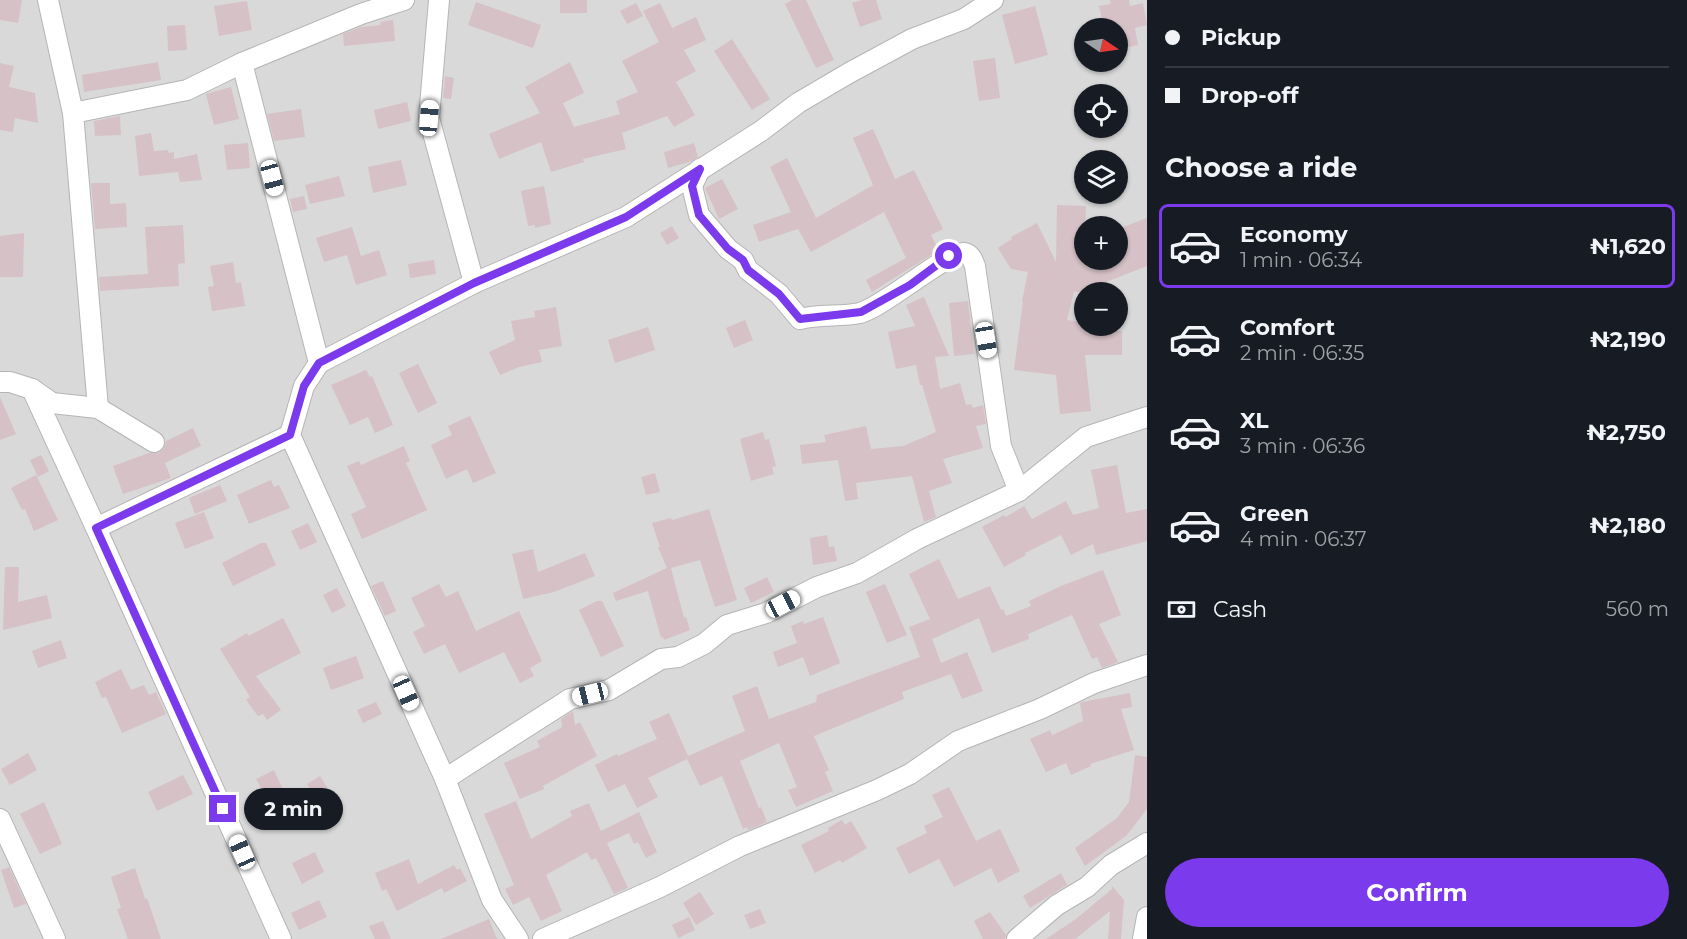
<!DOCTYPE html>
<html lang="en">
<head>
<meta charset="utf-8">
<style>
	body { margin:0; font-family:Montserrat,sans-serif; background:#242831; color:#f1f3f6; height:100vh; display:flex; flex-direction:column; font-size:22px; white-space:nowrap }
	* { box-sizing:border-box; margin:0 }
	p { font-size:20px; color:#9ea1a6 }
	.icon { flex:none; width:33px; height:33px; fill:none; stroke:currentColor; stroke-width:2; stroke-linecap:round; stroke-linejoin:round }
	.map { position:relative; flex:1; overflow:hidden }
	.drawer { display:flex; flex-direction:column; background:#171b24; width:540px }
	.drawer>* { flex:none }
	.top-card { display:grid; align-content:center; height:132px; padding:0 18px; background:#171b24 }
	.needle { width:39px; rotate:103deg }
	.controls { position:absolute; left:1074px; top:18px; display:grid; gap:12px }
	.controls a { display:grid; place-items:center; width:54px; height:54px; border-radius:50%; background:#171b24; box-shadow:0 2px 4px #0004; font-size:30px }
	.end { position:absolute; width:27px; height:27px; margin:-14px; border:8px solid #7c3aed; background:#fff; box-shadow:0 0 0 3px #fff }
	.from { border-radius:50% }
	.bubble { position:absolute; height:42px; border-radius:21px; background:#171b24; box-shadow:0 2px 4px #0004; font-size:20px; font-weight:700; line-height:42px; text-align:center }
	.car { position:absolute; width:18px; height:36px; margin:-18px -9px; border-radius:8px; box-shadow:0 0 4px 2px #0007; background:linear-gradient(#fff 24%,#345 0 40%,#fff 0 76%,#345 0 86%,#fff 0) }
	.top-card b { display:flex; align-items:center; gap:21px; height:57px; font-size:22px }
	.top-card b+b { border-top:2px solid #363941 }
	.top-card i { width:15px; height:15px; background:#f1f3f6 }
	ul { padding:0; list-style:none }
	li { display:flex; align-items:center; gap:18px; height:84px; margin:0 12px 9px; padding:0 6px; border:3px solid transparent; border-radius:9px }
	li div { flex:1 }
	li b { display:block; font-size:22px }
	li em { font-style:normal; font-weight:700 }
	li.active { border-color:#7c3aed }
	li>.icon { width:54px; height:54px; stroke-width:1.5 }
	h2 { padding:0 18px; font-size:27px; line-height:72px }
	.pay { display:flex; align-items:center; gap:15px; height:66px; padding:0 18px; font-size:22px }
	.pay p { margin-inline-start:auto }
	.button { display:flex; gap:12px; margin-top:auto; padding:12px 18px }
	.button a { flex:1; height:69px; border-radius:36px; background:#7c3aed; color:#fff; font-size:24px; font-weight:700; line-height:69px; text-align:center }
	main { display:flex; flex:1; min-height:0 }
	.map>svg:first-child { display:block }
	.residential { fill:#dad9da; fill-rule:evenodd }
	.building { fill:#d5c1c6 }
	.lines { fill:none; stroke-linecap:round; stroke-linejoin:round }
	.street-casing { stroke:#b5b5b5; stroke-width:22 }
	.street { stroke:#fff; stroke-width:20 }
	.route { stroke:#7c3aed; stroke-width:8 }
</style>
</head>
<body>
<main>
<div class="map">
<svg width="1147" height="939" viewBox="0 0 1147 939">
	<rect width="100%" height="100%" fill="#eee1e1"/>
	<path class="residential" d="M0,0H1147V939H0ZM1084,28H1118V62H1084ZM1084,94H1118V128H1084ZM1084,160H1118V194H1084ZM1084,226H1118V260H1084ZM1084,292H1118V326H1084Z"/>
	<g class="building">
		<path d="M0,0H22L18,23L0,20Z"/>
		<rect x="560" y="0" width="27" height="13"/>
		<path d="M792,0H806L834,60L816,68L785,4Z"/>
		<path d="M862,0H876L882,19L860,27L852,3Z"/>
		<path d="M1110,0H1129L1130,6L1143,3L1147,25L1135,28L1138,45L1119,49L1118,28H1104L1099,6L1111,4Z"/>
		<path d="M247,1L252,30L219,36L214,6Z"/>
		<path d="M476,2L541,25L533,48L468,25Z"/>
		<path d="M636,3L643,16L627,24L620,11Z"/>
		<path d="M660,3L672,28L696,17L706,40L684,50L696,71L676,82L695,115L674,127L667,116L622,133L626,149L583,159L584,162L551,172L541,142L499,159L489,134L540,113L525,87L570,62L584,93L563,103L574,127L620,114L616,101L638,92L622,61L659,42L643,11Z"/>
		<path d="M1035,6L1048,55L1015,64L1002,15Z"/>
		<path d="M393,20L395,41L344,46L343,34L361,27L381,25L380,22Z"/>
		<path d="M185,25L187,50L168,51L167,26Z"/>
		<path d="M732,39L770,99L752,110L714,51Z"/>
		<path d="M995,58L1000,98L979,101L973,61Z"/>
		<path d="M158,62L161,80L84,92L82,75Z"/>
		<path d="M0,63L14,66L9,87L35,93L38,123L15,118L13,132L0,130Z"/>
		<path d="M445,76L454,78L451,99L443,98Z"/>
		<path d="M231,87L239,119L214,125L206,94Z"/>
		<path d="M407,102L411,121L378,129L374,110Z"/>
		<path d="M301,109L305,137L274,141L267,114Z"/>
		<path d="M120,116L121,135L95,136L94,121Z"/>
		<path d="M873,129L895,179L914,170L943,229L931,235L939,250L872,292L866,280L906,258L884,212L811,252L798,229L759,242L753,225L791,212L770,167L787,158L816,218L873,185L853,138Z"/>
		<path d="M151,133L154,151L168,150L169,153L174,152V159L197,154L202,180L180,182L178,172L139,176L135,136Z"/>
		<path d="M248,143L250,168L227,170L224,145Z"/>
		<path d="M694,143L698,157L692,161L668,168L664,152Z"/>
		<path d="M401,160L407,185L373,193L368,167Z"/>
		<path d="M339,176L345,196L310,204L305,185Z"/>
		<path d="M722,179L738,209L719,219L705,188Z"/>
		<path d="M91,183H110V204L126,203L127,227L95,229Z"/>
		<path d="M544,186L551,224L535,228V225L528,226L521,191Z"/>
		<path d="M304,196L307,209L293,212L290,199Z"/>
		<path d="M1057,205L1086,206L1084,260H1118V229L1147,218V266L1106,282L1107,292H1074L1067,320L1080,322L1079,326H1108V331H1122V355H1085L1091,411L1060,414L1056,375L1014,370L1023,301H1022L1028,272L1011,269L998,248L1012,239L1011,237L1037,223L1056,262Z"/>
		<path d="M183,225L185,263L178,264L179,286L100,291L99,277L148,274L145,227Z"/>
		<path d="M672,226L679,238L667,245L660,233Z"/>
		<path d="M352,227L361,256L379,250L387,275L356,285L347,255L324,262L316,238Z"/>
		<path d="M24,233L23,277H0V236Z"/>
		<path d="M434,260L436,274L410,278L408,264Z"/>
		<path d="M233,262L236,283L241,282L245,306L212,311L208,287L214,286L210,266Z"/>
		<path d="M924,297L949,356L935,357L940,389L960,383L966,405L971,404L973,408L983,405L986,424L976,426L983,448L943,459L952,483L929,491L936,517L924,522L912,476L856,483L858,499L845,501L838,460L802,464L800,445L826,442L824,435L866,426L871,449L903,446L936,432L922,385H920L916,365L896,369L888,332L915,326L906,305Z"/>
		<path d="M968,301L974,354L954,356L949,303Z"/>
		<path d="M556,307L562,346L539,350L542,362L519,367L500,375L489,352L515,340L511,321L535,317L534,311Z"/>
		<path d="M745,320L753,340L734,348L726,328Z"/>
		<path d="M648,327L655,350L615,363L608,340Z"/>
		<path d="M418,364L437,403L418,413L399,373Z"/>
		<path d="M366,370L370,377L372,376L393,425L375,433L368,417L350,425L331,385Z"/>
		<path d="M0,397L16,434L0,440Z"/>
		<path d="M470,416L496,473L473,483L467,469L446,479L431,445L452,435L448,426Z"/>
		<path d="M193,428L201,446L165,463L171,478L123,494L113,466L149,453H159L164,448L166,441Z"/>
		<path d="M763,432L765,440L769,439L776,466L772,467L774,474L751,481L740,439Z"/>
		<path d="M404,446L410,461L406,463L427,510L362,539L351,514L366,507L347,466L359,461L361,465Z"/>
		<path d="M41,455L49,471L38,477L30,460Z"/>
		<path d="M1117,465L1126,513L1147,509V541L1096,555L1093,544L1071,555L1061,535L1025,553L1026,555L1004,567L982,527L1004,515L1006,517L1024,506L1032,519L1066,501L1073,515L1099,508L1091,470Z"/>
		<path d="M655,473L660,492L646,495L641,477Z"/>
		<path d="M36,475L58,520L34,531L25,509L22,510L11,488Z"/>
		<path d="M271,480L274,487L279,485L290,508L249,524L237,495Z"/>
		<path d="M220,485L227,501L195,514L189,498Z"/>
		<path d="M709,509L737,600L715,607L700,560L671,568L684,618L686,617L690,630L664,640L663,637L661,638L648,591L616,601L613,593L667,568L658,547H660L652,523L671,518L672,520Z"/>
		<path d="M204,512L214,538L185,549L175,523Z"/>
		<path d="M308,523L317,542L300,550L291,531Z"/>
		<path d="M827,535L829,547L834,546L837,561L813,565L810,538Z"/>
		<path d="M261,543H266L276,565L233,586L222,563Z"/>
		<path d="M533,549L538,572L585,553L595,576L554,592L523,599L512,554Z"/>
		<path d="M939,559L958,599L990,586L1001,610L1003,609L1006,616L1031,606L1029,601L1061,586L1103,570L1121,615L1099,624L1118,662L1102,668L1097,657L1092,659L1072,615L1028,634L1029,639L992,653L979,618L932,639L941,663L967,652L983,691L962,699L951,674L902,692L904,699L814,736L829,770L825,772L833,791L796,807L788,790L797,787L779,743L740,761L759,808L761,807L767,822L748,830L747,827L743,829L722,776L700,786L687,759L648,778L658,797L637,808L625,784L608,792L595,765L617,754L618,756L657,739L649,722L669,713L688,756L745,731L732,696L757,686L769,719L816,702L817,695L920,657L909,627L930,619L909,574Z"/>
		<path d="M5,567H19L18,602L47,595L52,618L3,630Z"/>
		<path d="M767,577L774,592L751,603L744,588Z"/>
		<path d="M383,581L396,611L385,616L371,586Z"/>
		<path d="M439,584L446,597L458,591L476,631L519,611L542,661L530,668L534,676L520,683L504,652L459,673L445,644L424,654L413,632L425,626L411,598Z"/>
		<path d="M885,584L907,635L887,643L866,592Z"/>
		<path d="M337,588L346,606L332,613L323,595Z"/>
		<path d="M597,601H602L624,646L601,657L579,610Z"/>
		<path d="M823,617L840,663L810,676L803,657L778,667L773,652L797,643L791,626L803,621L804,624Z"/>
		<path d="M283,618L301,653L256,676L281,710L267,720L263,714L258,716L246,700L250,697L220,649L247,633L248,636Z"/>
		<path d="M61,640L67,658L38,668L32,651Z"/>
		<path d="M356,656L364,678L331,690L323,668Z"/>
		<path d="M121,669L131,690L144,685L149,695L156,692L166,714L122,733L106,697L102,698L95,682Z"/>
		<path d="M1130,693L1132,707L1121,709L1134,750L1090,764L1091,766L1071,775L1066,763L1046,772L1030,739L1050,730L1052,735L1083,721L1080,703L1082,702Z"/>
		<path d="M376,702L382,714L363,723L357,710Z"/>
		<path d="M573,711L575,725L580,722L597,756L543,786L544,789L520,799L504,763L540,747L537,741L562,727L561,719Z"/>
		<path d="M28,753L37,770L10,785L1,769Z"/>
		<path d="M1135,755L1147,757V809L1126,836L1085,866L1075,848L1117,818L1129,802Z"/>
		<path d="M274,770L284,792L268,800L256,779Z"/>
		<path d="M183,775L193,794L157,811L148,792Z"/>
		<path d="M320,776L331,794L319,802L307,784Z"/>
		<path d="M949,787L976,841L1000,829L1020,871L998,883L991,868L954,887L939,859L909,874L896,848L927,833L924,826L943,817L932,795Z"/>
		<path d="M516,801L531,839L572,816L570,811L589,803L601,831L639,812L657,852L646,858L638,842L634,844L629,833L607,843L628,888L614,894L596,858L591,860L587,852L546,875L562,911L541,921L529,897L513,905L505,889L514,885L484,814Z"/>
		<path d="M44,802L62,844L40,854L20,814Z"/>
		<path d="M842,820L845,825L851,821L867,848L842,863L840,860L815,873L801,845L829,831L828,828Z"/>
		<path d="M315,852L324,872L302,884L292,863Z"/>
		<path d="M409,859L418,884L454,865L457,870L460,868L467,881L444,893L442,888L397,911L386,889L382,891L375,873Z"/>
		<path d="M9,867L26,904L14,908L1,870Z"/>
		<path d="M135,868L145,899L147,898L161,939H128L117,909L121,908L111,877Z"/>
		<path d="M1061,873L1067,885L1030,908L1023,896Z"/>
		<path d="M1112,886L1124,900L1121,939H1108L1110,911L1075,939H1046L1076,919L1112,889Z"/>
		<path d="M700,892L714,914L696,925L683,903Z"/>
		<path d="M319,900L327,917L299,930L291,913Z"/>
		<path d="M760,909L766,923L750,929L744,915Z"/>
		<path d="M990,912L1006,935L1005,939H983L974,921Z"/>
		<path d="M689,917L695,930L678,938L672,925Z"/>
		<path d="M489,919L497,939H441Z"/>
		<path d="M383,921L391,939H375L369,926Z"/>
	</g>
	<g class="lines">
		<g class="street-casing">
			<g id="street">
				<path d="M48,0L73,113L98,408"/>
				<path d="M439,0L429,118L474,283"/>
				<path d="M242,63L319,363L304,386L290,435L445,779L492,900L518,939"/>
				<path d="M73,113L187,90L242,63L361,14L404,0"/>
				<path d="M700,169L692,186L699,215L728,249L743,260L748,270L779,294L800,319C819,314 841,317 860,313C885,306 948,251 964,253C971,254 973,261 975,266L1001,446L1019,491"/>
				<path d="M319,363L474,283L626,217L761,131L798,103L849,73L912,39L964,19L993,0"/>
				<path d="M0,382H10L32,389L96,528"/>
				<path d="M32,389L52,403L98,408L154,442"/>
				<path d="M445,779L570,699L609,690L661,659L678,657L704,644L727,625L766,613L817,587L857,573L917,539L1019,491L1086,437L1147,417"/>
				<path d="M0,819L55,939"/>
				<path d="M281,939L96,528L290,435"/>
				<path d="M543,939L660,887L740,846L877,790L910,774L958,741L1040,709L1094,683L1147,665"/>
				<path d="M1017,939L1057,905L1087,887L1111,865L1147,843"/>
				<path d="M1143,939L1147,917"/>
			</g>
		</g>
		<use href="#street" class="street"/>
	</g>
	<g class="lines">
		<path class="route" d="M223,809L96,528L290,435L304,386L319,363L474,283L626,217L700,169L692,186L699,215L728,249L743,260L748,270L779,294L800,319L861,312L910,285L949,256"/>
	</g>
</svg>
<div class="controls">
<a><svg class="needle" viewBox="-14 -14 28 28"><path d="M0-13l5 13h-10z" fill="#e53935"/><path d="M0 13l5-13h-10z" fill="#9ea1a6"/></svg></a>
<a><svg class="icon" aria-label="locate" viewBox="0 0 24 24"><circle cx="12" cy="12" r="6"/><path d="M12 2v4M12 18v4M2 12h4M18 12h4"/></svg></a>
<a><svg class="icon" aria-label="layers" viewBox="0 0 24 24"><path d="M12 4l9 5-9 5-9-5zM3 14l9 5 9-5"/></svg></a>
<a>+</a>
<a>−</a>
</div>
<i class="end from" style="left:949px;top:256px"></i>
<i class="end" style="left:223px;top:809px"></i>
<div class="bubble" style="left:244px;top:788px;width:99px">2 min</div>
<i class="car" style="left:429px;top:118px;rotate:5deg"></i>
<i class="car" style="left:272px;top:178px;rotate:165deg"></i>
<i class="car" style="left:986px;top:340px;rotate:170deg"></i>
<i class="car" style="left:783px;top:604px;rotate:62deg"></i>
<i class="car" style="left:406px;top:693px;rotate:156deg"></i>
<i class="car" style="left:590px;top:694px;rotate:256deg"></i>
<i class="car" style="left:242px;top:852px;rotate:336deg"></i>
</div>
<section class="drawer">
<div class="top-card">
<b><i class="from"></i>Pickup</b>
<b><i></i>Drop-off</b>
</div>
<h2>Choose a ride</h2>
<ul>
<li class="active"><svg class="icon" aria-label="car" viewBox="0 0 24 24"><path d="M5 17H2v-5l4-1 3-4h7l3 4 3 1v5h-3M9 17h6M6 11h13"/><circle cx="7" cy="17" r="2"/><circle cx="17" cy="17" r="2"/></svg><div><b>Economy</b><p>1 min · 06:34</p></div><em>₦1,620</em></li>
<li><svg class="icon" aria-label="car" viewBox="0 0 24 24"><path d="M5 17H2v-5l4-1 3-4h7l3 4 3 1v5h-3M9 17h6M6 11h13"/><circle cx="7" cy="17" r="2"/><circle cx="17" cy="17" r="2"/></svg><div><b>Comfort</b><p>2 min · 06:35</p></div><em>₦2,190</em></li>
<li><svg class="icon" aria-label="car" viewBox="0 0 24 24"><path d="M5 17H2v-5l4-1 3-4h7l3 4 3 1v5h-3M9 17h6M6 11h13"/><circle cx="7" cy="17" r="2"/><circle cx="17" cy="17" r="2"/></svg><div><b>XL</b><p>3 min · 06:36</p></div><em>₦2,750</em></li>
<li><svg class="icon" aria-label="car" viewBox="0 0 24 24"><path d="M5 17H2v-5l4-1 3-4h7l3 4 3 1v5h-3M9 17h6M6 11h13"/><circle cx="7" cy="17" r="2"/><circle cx="17" cy="17" r="2"/></svg><div><b>Green</b><p>4 min · 06:37</p></div><em>₦2,180</em></li>
</ul>
<div class="pay"><svg class="icon" aria-label="cash" viewBox="0 0 24 24"><path d="M3 7h18v10H3z"/><circle cx="12" cy="12" r="2"/></svg>Cash<p>560 m</p></div>
<div class="button"><a>Confirm</a></div>
</section>
</main>
</body>
</html>
